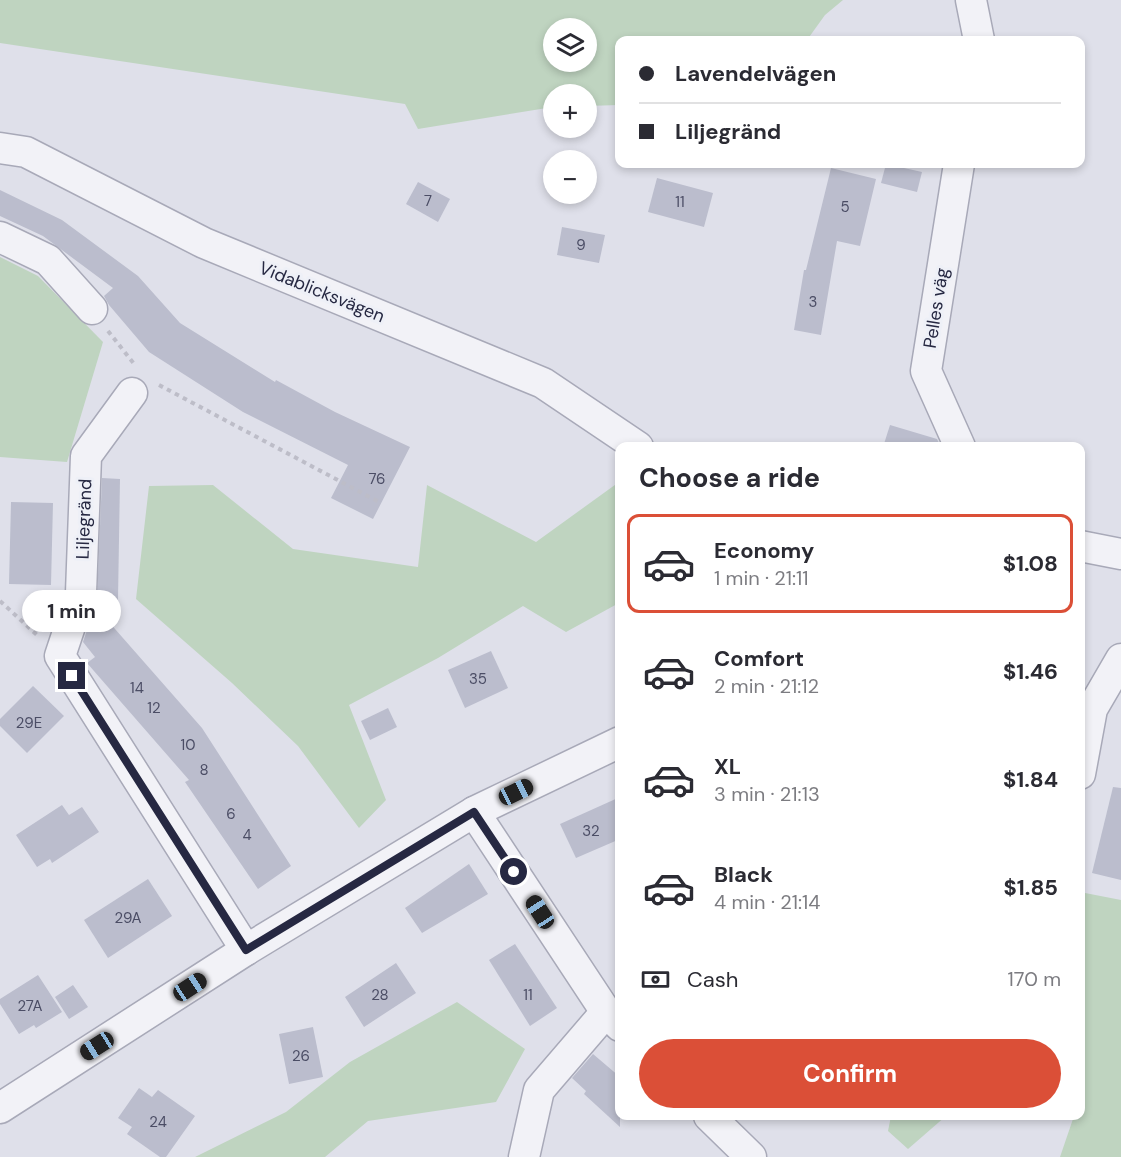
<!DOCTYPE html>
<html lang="en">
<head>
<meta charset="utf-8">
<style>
	body { margin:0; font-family:"DM Sans",sans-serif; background:#f2f2f3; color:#2b2b33; height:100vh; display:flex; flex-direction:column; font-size:22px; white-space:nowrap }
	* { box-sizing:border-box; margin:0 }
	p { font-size:20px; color:#7c7c81 }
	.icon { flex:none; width:33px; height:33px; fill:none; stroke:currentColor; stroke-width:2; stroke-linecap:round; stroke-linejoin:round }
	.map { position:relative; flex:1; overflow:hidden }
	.details { position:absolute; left:615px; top:442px; width:470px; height:678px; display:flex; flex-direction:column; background:#fff; border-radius:12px; box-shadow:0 3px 9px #0003 }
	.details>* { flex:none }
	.top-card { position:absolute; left:615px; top:36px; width:470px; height:132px; border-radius:12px; box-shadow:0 3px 9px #0003; display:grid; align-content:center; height:132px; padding:0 24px; background:#fff }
	.fabs { position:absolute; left:543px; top:18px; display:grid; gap:12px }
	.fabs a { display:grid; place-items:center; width:54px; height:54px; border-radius:50%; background:#fff; box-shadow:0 3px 9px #0003; font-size:30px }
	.end { position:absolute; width:27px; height:27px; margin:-14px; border:8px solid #262842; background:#fff; box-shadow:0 0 0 3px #fff }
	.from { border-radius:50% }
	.bubble { position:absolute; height:42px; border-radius:21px; background:#fff; box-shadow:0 3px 9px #0003; font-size:20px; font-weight:700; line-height:42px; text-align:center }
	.car { position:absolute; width:18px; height:36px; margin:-18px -9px; border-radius:8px; box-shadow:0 0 4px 2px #0007; background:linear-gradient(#222 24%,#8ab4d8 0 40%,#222 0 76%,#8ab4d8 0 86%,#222 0) }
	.top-card b { display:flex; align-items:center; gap:21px; height:57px; font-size:22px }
	.top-card b+b { border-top:2px solid #e1e1e2 }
	.top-card i { width:15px; height:15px; background:#2b2b33 }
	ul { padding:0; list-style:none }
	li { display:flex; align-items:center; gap:18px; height:99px; margin:0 12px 9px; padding:0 12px; border:3px solid transparent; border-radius:12px }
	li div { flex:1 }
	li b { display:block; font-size:22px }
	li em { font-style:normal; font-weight:700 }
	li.selected { border-color:#db4f37 }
	li>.icon { width:54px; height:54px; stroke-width:1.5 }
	h2 { padding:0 24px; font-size:27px; line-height:72px }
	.pay { display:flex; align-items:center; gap:15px; height:66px; padding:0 24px; font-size:22px }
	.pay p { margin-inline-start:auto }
	.button { display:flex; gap:12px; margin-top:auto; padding:12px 24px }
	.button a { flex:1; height:69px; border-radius:36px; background:#db4f37; color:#fff; font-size:24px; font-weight:700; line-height:69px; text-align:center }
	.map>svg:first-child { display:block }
	.green { fill:#bfd4c0; fill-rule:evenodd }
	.building { fill:#bbbdcd }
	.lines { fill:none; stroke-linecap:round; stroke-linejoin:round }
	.minor-casing { stroke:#a8a9b8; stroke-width:33 }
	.path { stroke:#bdbdc8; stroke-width:4; stroke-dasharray:4.5 4.5; stroke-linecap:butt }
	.minor { stroke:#f2f2f7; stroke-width:30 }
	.route { stroke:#262842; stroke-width:8 }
	.labels { text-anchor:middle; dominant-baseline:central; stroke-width:6; stroke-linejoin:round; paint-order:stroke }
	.number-label { font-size:15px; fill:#4b4d65 }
	.street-label { font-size:18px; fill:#262842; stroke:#eef0f7 }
</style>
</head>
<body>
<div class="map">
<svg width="1121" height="1157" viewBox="0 0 1121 1157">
	<rect width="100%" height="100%" fill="#dfe0ea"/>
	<g class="green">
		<path d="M0,0H843L825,15L807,40H620L619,105L587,106L586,94H554L553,107L418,129L405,104L0,43ZM554,28H586V62H554Z"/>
		<path d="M0,257L38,276L103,342L67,462L0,457Z"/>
		<path d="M619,482V603L566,632L523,606L438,658L349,705L386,800L359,828L298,746L232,683L136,599L149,486L213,485L293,549L418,567L427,485L536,542Z"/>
		<path d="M1080,892L1121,900V1157H1060L1074,1116H1080Z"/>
		<path d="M457,1002L525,1049L496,1102L368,1121L325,1157H195L286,1112L350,1062Z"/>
		<path d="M891,1116H946L908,1149L888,1131Z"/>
	</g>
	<g class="building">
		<path d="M886,164L922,172L917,192L881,183Z"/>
		<path d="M831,168L876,179L860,246L837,241L821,335L794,330L804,270H806Z"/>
		<path d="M657,178L713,193L704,227L648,212Z"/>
		<path d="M418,182L450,199L438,222L406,204Z"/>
		<path d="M0,190L62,220L138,276L180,323L275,382L276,380L335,412L410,447L373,519L331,498L348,465L243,412L149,352L109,305L104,296L113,288L43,236L0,216Z"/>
		<path d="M562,227L605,235L599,263L557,255Z"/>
		<path d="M890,425L937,439L941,447H883Z"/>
		<path d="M102,478L120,479L118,600H97Z"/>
		<path d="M11,502L53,503L51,585L9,584Z"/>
		<path d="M101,613L202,728L291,866L258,889L185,782L189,780L87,663L95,657L83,642L89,624Z"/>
		<path d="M491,651L508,688L465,708L448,670Z"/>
		<path d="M33,686L64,716L27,753L0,726V719Z"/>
		<path d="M388,708L397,727L370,740L361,721Z"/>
		<path d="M1113,787L1121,788V880L1092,873Z"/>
		<path d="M620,797V839L576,858L560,824Z"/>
		<path d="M62,805L69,815L82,807L99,832L52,863L50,859L37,867L16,835Z"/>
		<path d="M469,864L488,894L422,933L405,908Z"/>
		<path d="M148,879L172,916L108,958L84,920Z"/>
		<path d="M515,944L557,1008L530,1026L489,960Z"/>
		<path d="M396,963L416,993L364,1027L345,997Z"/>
		<path d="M38,975L62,1012L36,1028L34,1025L19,1034L0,1004V999Z"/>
		<path d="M73,985L88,1007L69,1019L55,997Z"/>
		<path d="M313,1027L323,1077L289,1084L279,1034Z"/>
		<path d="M593,1054L620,1077V1127L584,1094L586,1091L572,1078Z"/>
		<path d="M139,1088L152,1097L158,1090L195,1116L166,1157H160L127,1134L132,1127L118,1118Z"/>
	</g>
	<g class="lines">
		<g class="minor-casing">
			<g id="minor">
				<path d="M971,0L979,40"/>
				<path d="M0,148L26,152L204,243L543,383L638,447"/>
				<path d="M959,164L926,371L960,447"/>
				<path d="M0,237L48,260L92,309"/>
				<path d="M132,393L86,456L81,593L60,656L246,950"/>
				<path d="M1080,546L1121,554"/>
				<path d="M1080,774L1092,709L1121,659"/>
				<path d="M474,812L606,1012L620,1026"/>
				<path d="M0,1108L246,950L474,812L620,742"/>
				<path d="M709,1116L751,1157"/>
				<path d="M524,1157L539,1090L606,1012"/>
			</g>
		</g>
		<g class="path">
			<path d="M108,331L135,365"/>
			<path d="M159,385L379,502"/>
			<path d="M0,601L37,635"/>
		</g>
		<use href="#minor" class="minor"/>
	</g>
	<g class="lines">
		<path class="route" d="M72,676L246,950L474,812L514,872"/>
	</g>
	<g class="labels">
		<g class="number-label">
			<text x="428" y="201">7</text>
			<text x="680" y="202">11</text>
			<text x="845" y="207">5</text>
			<text x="581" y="245">9</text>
			<text x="813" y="302">3</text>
			<text x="377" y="479">76</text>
			<text x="478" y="679">35</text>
			<text x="137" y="688">14</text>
			<text x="154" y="708">12</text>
			<text x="29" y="723">29E</text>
			<text x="188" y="745">10</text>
			<text x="204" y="770">8</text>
			<text x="231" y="814">6</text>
			<text x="591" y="831">32</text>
			<text x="247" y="835">4</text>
			<text x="128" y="918">29A</text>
			<text x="380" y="995">28</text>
			<text x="528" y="995">11</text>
			<text x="30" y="1006">27A</text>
			<text x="301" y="1056">26</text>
			<text x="158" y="1122">24</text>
		</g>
		<g class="street-label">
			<text transform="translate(322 292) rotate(22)">Vidablicksvägen</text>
			<text transform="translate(936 308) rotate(-81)">Pelles väg</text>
			<text transform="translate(84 519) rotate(-88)">Liljegränd</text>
		</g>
	</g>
</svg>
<div class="fabs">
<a><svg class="icon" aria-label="layers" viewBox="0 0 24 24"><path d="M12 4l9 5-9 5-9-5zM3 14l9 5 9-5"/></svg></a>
<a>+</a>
<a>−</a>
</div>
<i class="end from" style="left:514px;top:872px"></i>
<i class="end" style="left:72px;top:676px"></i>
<div class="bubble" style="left:22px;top:590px;width:99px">1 min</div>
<i class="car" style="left:516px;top:792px;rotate:64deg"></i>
<i class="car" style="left:540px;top:912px;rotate:327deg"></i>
<i class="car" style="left:190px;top:987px;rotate:57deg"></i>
<i class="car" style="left:97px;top:1046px;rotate:238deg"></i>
<div class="top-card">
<b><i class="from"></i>Lavendelvägen</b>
<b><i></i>Liljegränd</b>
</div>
<section class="details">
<h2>Choose a ride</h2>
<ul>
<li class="selected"><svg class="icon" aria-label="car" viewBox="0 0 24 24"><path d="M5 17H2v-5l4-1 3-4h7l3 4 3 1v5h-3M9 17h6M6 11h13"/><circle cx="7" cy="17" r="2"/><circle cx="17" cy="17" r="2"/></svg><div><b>Economy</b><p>1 min · 21:11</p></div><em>$1.08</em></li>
<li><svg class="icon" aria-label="car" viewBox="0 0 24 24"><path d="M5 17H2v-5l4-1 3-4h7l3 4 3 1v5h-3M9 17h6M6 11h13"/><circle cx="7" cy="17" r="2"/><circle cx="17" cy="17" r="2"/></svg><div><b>Comfort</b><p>2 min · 21:12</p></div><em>$1.46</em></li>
<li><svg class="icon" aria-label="car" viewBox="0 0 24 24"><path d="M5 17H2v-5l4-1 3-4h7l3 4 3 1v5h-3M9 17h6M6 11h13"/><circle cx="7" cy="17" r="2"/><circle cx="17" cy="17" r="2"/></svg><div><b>XL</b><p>3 min · 21:13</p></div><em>$1.84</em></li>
<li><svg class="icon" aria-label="car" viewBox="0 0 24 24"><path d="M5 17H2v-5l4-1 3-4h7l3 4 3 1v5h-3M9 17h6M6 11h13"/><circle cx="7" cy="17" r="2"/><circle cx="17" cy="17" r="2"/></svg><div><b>Black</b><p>4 min · 21:14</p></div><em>$1.85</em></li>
</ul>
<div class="pay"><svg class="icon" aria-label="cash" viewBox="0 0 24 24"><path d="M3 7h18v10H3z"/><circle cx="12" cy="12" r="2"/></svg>Cash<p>170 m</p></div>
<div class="button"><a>Confirm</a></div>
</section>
</div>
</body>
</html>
